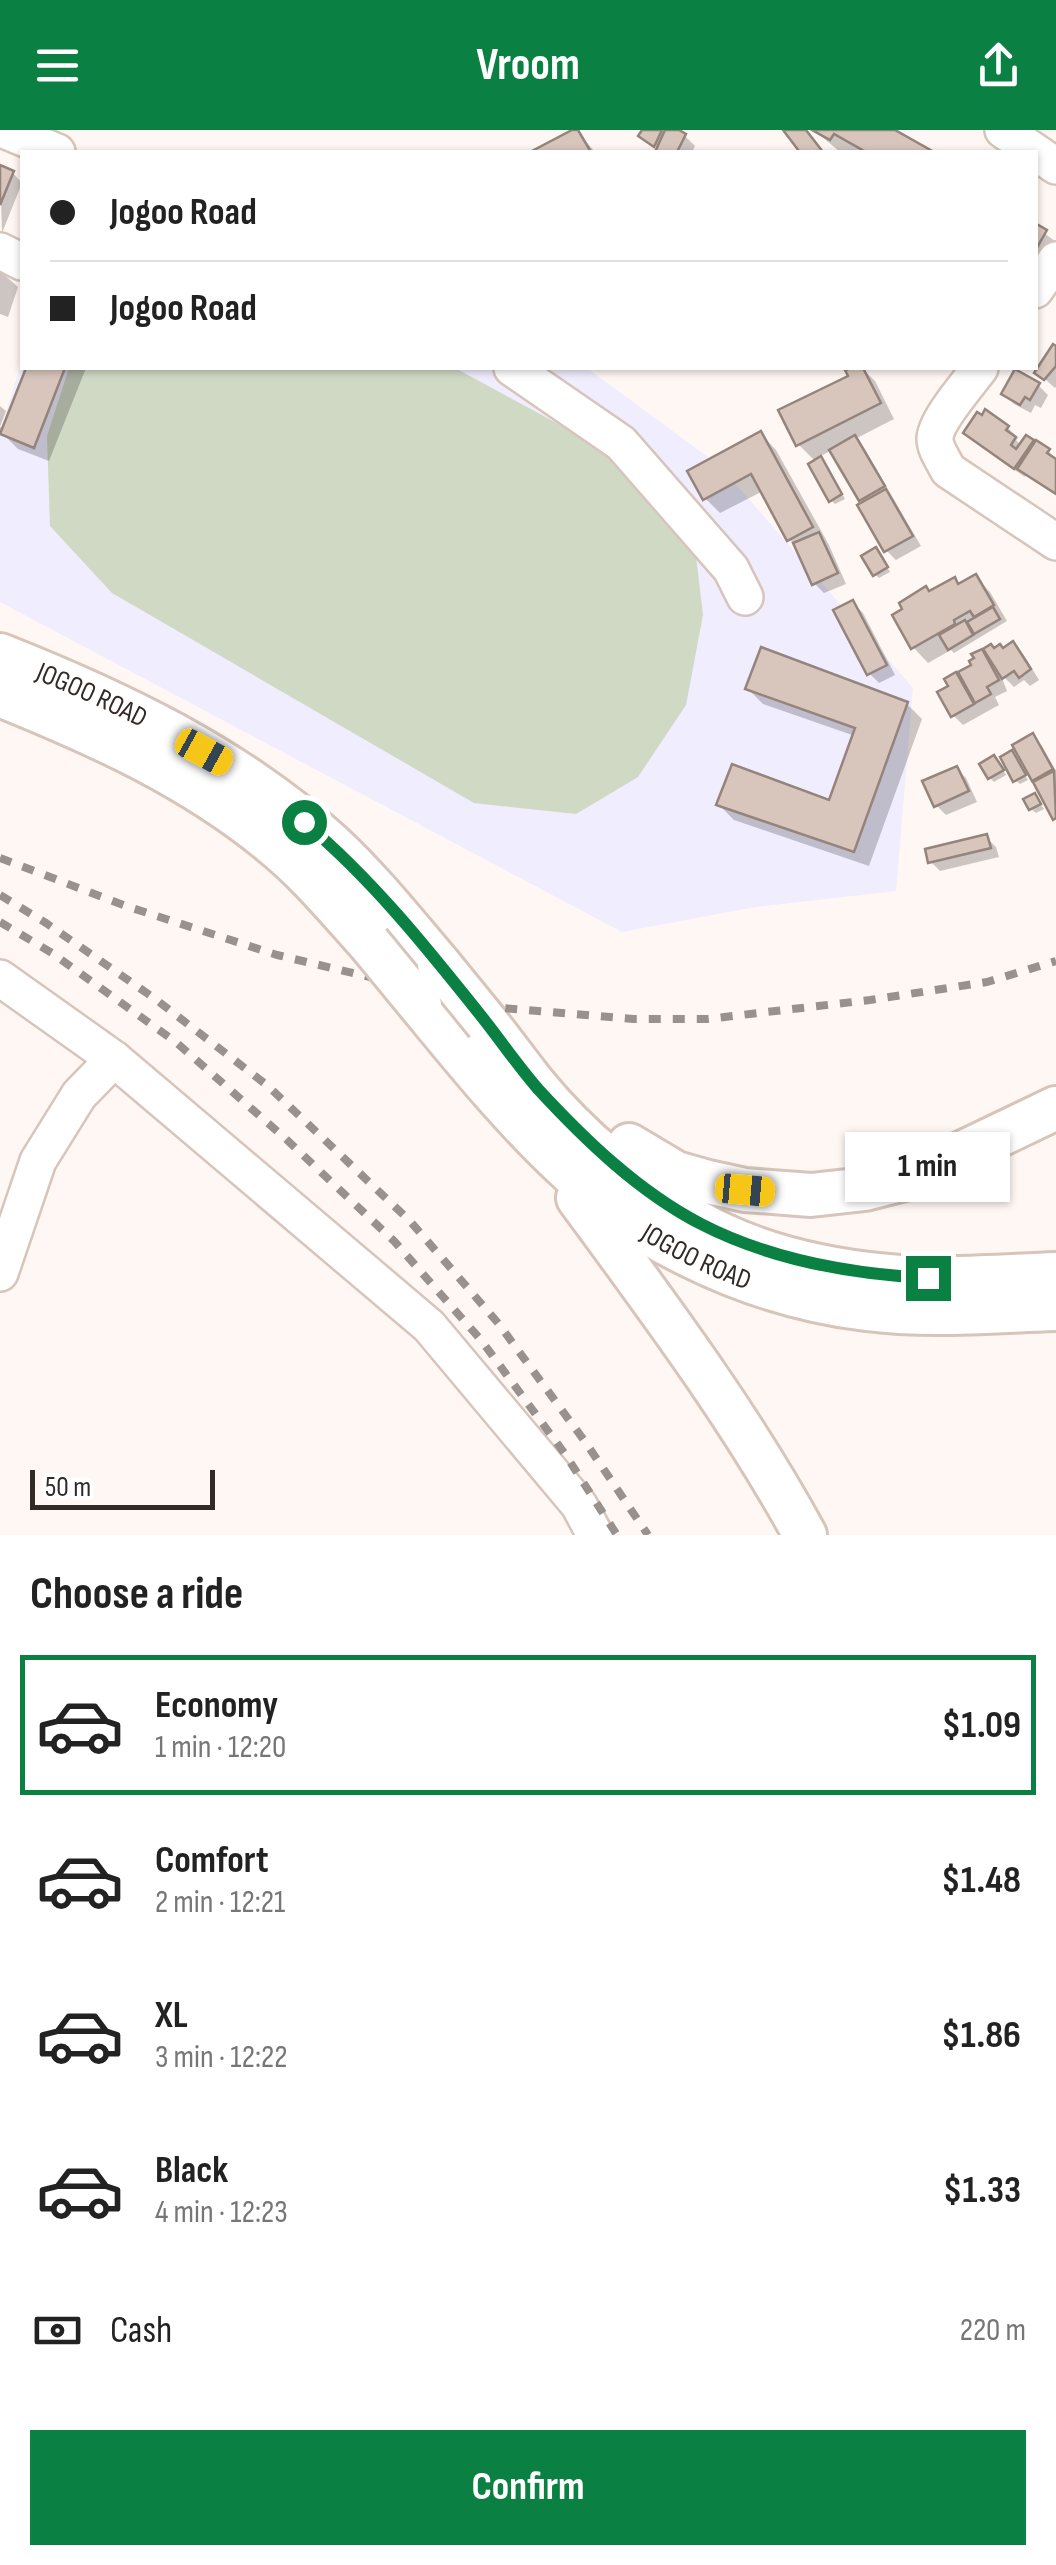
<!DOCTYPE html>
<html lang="en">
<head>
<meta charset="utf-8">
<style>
	body { margin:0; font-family:"Sofia Sans Condensed",sans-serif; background:#f6f6f6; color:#222; height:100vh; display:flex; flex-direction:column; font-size:38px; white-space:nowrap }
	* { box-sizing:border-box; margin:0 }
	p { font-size:32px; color:#767676 }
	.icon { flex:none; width:55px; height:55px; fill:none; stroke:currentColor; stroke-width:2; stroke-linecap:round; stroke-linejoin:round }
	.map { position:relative; height:1405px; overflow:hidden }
	.sheet { display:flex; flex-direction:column; background:#fff; flex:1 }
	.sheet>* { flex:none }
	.guide { position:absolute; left:20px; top:20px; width:1018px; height:220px; border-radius:0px; box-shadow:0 2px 8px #0004; display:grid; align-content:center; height:220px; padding:0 30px; background:#fff }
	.scale { position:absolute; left:30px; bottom:25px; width:185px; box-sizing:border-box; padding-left:10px; border:5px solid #312a27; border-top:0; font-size:28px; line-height:35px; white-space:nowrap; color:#312a27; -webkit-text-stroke:8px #fff; paint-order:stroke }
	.end { position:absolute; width:45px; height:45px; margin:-22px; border:12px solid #0b8043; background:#fff; box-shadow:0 0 0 5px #fff }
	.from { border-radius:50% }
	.bubble { position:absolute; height:70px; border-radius:0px; background:#fff; box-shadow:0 2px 8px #0004; font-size:32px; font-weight:700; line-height:70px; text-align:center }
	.car { position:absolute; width:30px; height:60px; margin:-30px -15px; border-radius:12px; box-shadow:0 0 8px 2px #0007; background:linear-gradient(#f5c518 24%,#345 0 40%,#f5c518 0 76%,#345 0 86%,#f5c518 0) }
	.guide b { display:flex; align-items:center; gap:35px; height:95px; font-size:38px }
	.guide b+b { border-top:2px solid #e0e0e0 }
	.guide i { width:25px; height:25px; background:#222 }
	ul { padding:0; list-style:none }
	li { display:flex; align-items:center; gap:30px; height:140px; margin:0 20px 15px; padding:0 10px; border:5px solid transparent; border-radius:0px }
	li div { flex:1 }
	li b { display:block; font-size:38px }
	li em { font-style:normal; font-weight:700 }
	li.on { border-color:#0b8043 }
	li>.icon { width:90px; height:90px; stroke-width:1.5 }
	h2 { padding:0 30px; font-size:45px; line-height:120px }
	.pay { display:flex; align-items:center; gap:25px; height:110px; padding:0 30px; font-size:38px }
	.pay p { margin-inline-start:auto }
	.action { display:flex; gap:20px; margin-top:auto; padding:20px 30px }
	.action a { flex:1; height:115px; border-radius:0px; background:#0b8043; color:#fff; font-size:40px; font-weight:700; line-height:115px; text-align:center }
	header { display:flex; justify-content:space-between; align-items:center; height:130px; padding:0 30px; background:#0b8043; color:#fff; font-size:45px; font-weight:700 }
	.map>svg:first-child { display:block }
	.education { fill:#efedfe }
	.green { fill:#d0d9c4 }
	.shadow { fill:#0003 }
	.building { fill:#d8c6bd; stroke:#94847b; stroke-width:2.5 }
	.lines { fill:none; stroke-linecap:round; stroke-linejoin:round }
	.minor-casing { stroke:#d7c5bb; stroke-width:40 }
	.major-casing { stroke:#d7c5bb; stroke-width:48 }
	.minor { stroke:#fff; stroke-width:35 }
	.major { stroke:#fff; stroke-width:42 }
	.rail { stroke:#99918e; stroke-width:8; stroke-dasharray:12 12; stroke-linecap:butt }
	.major-bridge-casing { stroke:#d7c5bb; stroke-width:48; stroke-linecap:butt }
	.major-bridge { stroke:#fff; stroke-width:42 }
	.route { stroke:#0b8043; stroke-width:12 }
	.labels { text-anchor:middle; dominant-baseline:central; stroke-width:9; stroke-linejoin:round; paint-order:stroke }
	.street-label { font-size:28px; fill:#312a27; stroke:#fff }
</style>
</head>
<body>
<header><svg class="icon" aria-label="menu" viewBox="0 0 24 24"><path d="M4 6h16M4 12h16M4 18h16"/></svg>Vroom<svg class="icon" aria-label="share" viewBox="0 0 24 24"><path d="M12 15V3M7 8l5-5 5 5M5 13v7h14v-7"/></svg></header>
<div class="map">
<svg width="1056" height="1405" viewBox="0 0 1056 1405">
	<rect width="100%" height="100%" fill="#fff7f3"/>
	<path class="education" d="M22,231V238H587L720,336L913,558L896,761L755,777L622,802L0,472V302Z"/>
	<path class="green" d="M69,238H455L625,330L693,401L703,485L686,575L638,647L576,684L474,673L112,463L50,396L47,306Z"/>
	<g class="shadow">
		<path d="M576,0L595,22H536Z"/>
		<path d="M645,0H673L685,6L695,16L692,22H694H658L659,19L646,10Z"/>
		<path d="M814,0H890L929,22H840Z"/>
		<path d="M0,38L13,43L22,53L2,103Z"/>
		<path d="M1035,96L1056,112V139L1035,143Z"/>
		<path d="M0,141L18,157L8,187L0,184Z"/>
		<path d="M1056,219V257L1055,258L1037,242Z"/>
		<path d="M29,238H86L49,331L18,319L0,301V297L4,299Z"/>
		<path d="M857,238H862L875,251L894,289L855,309L864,318L921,416L896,430L886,420L865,374L832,320L819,327L825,333L845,369L835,374L831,370L816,332L798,314L851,247L848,242Z"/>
		<path d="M1038,255L1048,265L1041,278L1035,275L1031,283L1014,274L1004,264Z"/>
		<path d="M0,276L6,281L0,297Z"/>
		<path d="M986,283L1008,298L1018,308L1016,310L1021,316L1026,308L1048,321L1056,329V365L1026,344L1025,347L976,313L966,303Z"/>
		<path d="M761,304L776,320L829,415L846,454L824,463L814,453L799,419L789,409L763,361L720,383L705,368Z"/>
		<path d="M880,425L890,442L879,448L875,444Z"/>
		<path d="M975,447L990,462L1007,491L954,523L951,520L928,533L913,517L930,464L954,450L960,456Z"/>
		<path d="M853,473L863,483L895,545L879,553L869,543Z"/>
		<path d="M1013,514L1023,524L1039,550L1030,556L1024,550L1014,557L1000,543L1007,561L995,567L999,575L963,595L953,585L951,557L947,550L974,536L977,529L975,525L991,517L994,520L1004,521Z"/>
		<path d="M748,559L907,574L922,589L869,736L734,690L719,675L831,673L855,606L763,574Z"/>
		<path d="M1032,606L1042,616L1056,641V690L1016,616Z"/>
		<path d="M1012,623L1028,650L1020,654L1015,650Z"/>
		<path d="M998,632L1006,645L994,652L990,648Z"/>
		<path d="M956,638L966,648L977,672L946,685L936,675Z"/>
		<path d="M1038,670L1044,679L1036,683L1031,679Z"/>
		<path d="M986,707L996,717L999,727L940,741L930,731Z"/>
	</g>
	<g class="building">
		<path d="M572,0H578L591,22H530Z"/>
		<path d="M642,0H662L654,17L638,6Z"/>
		<path d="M665,0H679L686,4L677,22H655Z"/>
		<path d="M783,0H806L823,22H796L799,21Z"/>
		<path d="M812,0H895L934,22H866L834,4L830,10Z"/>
		<path d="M0,35L14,41L0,75Z"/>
		<path d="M1035,93L1047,100L1035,121Z"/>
		<path d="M1053,214L1056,216V236L1044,250L1034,243Z"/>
		<path d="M26,238H65L34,318L0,304Z"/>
		<path d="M851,238H863L881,273L796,316L778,280L848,246L845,240Z"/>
		<path d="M1015,239L1040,253L1030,270L1025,267L1020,275L1001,264Z"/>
		<path d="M985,279L1009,296L1006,300L1016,307L1011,315L1016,319L1026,305L1034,310L1014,339L963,303L977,282L982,285Z"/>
		<path d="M761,301L813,397L787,411L751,344L703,370L687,341Z"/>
		<path d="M855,305L885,356L859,371L829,320Z"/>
		<path d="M1036,310L1050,319L1047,323L1056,329V364L1017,339Z"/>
		<path d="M821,326L842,364L829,372L808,334Z"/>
		<path d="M886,359L913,406L884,422L857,375Z"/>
		<path d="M819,402L838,443L812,455L793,413Z"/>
		<path d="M876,417L888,437L873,446L861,426Z"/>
		<path d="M976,444L994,475L974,487L970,481L954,490L955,494L911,519L892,485L902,479L899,473L926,456L929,461L955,447L958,454Z"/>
		<path d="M853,470L887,535L867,545L833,480Z"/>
		<path d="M993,477L1000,489L974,504L967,492Z"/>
		<path d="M965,490L973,505L948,520L939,505Z"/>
		<path d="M1013,511L1031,539L1019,548L1014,541L1002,549L983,519L991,514L994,518L1000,514L1003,518Z"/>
		<path d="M761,517L908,572L854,722L716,675L732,634L829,670L855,598L745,559Z"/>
		<path d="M982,519L999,550L987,557L991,564L975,573L958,542L971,535L969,531L974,528L971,524Z"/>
		<path d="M956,542L974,574L951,587L937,562L948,556L944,549Z"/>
		<path d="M1033,603L1053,639L1032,651L1012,615Z"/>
		<path d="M1012,620L1026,645L1013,652L1000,627Z"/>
		<path d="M994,625L1004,640L988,649L979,634Z"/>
		<path d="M957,636L969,661L934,677L922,651Z"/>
		<path d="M1054,641L1056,688L1053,690L1033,652Z"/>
		<path d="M1035,663L1041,674L1029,680L1023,669Z"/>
		<path d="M987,704L991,718L928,733L925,719Z"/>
	</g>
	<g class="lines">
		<g class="minor-casing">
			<g id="minor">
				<path d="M4,0L57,22"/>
				<path d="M1003,0L1056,36"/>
				<path d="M0,121L22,132"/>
				<path d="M1035,160L1056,130"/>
				<path d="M512,238L621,313L731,439L745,467"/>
				<path d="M980,238C969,253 935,291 935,309C935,319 944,331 948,340L1056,412"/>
				<path d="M0,848L114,929L429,1196L579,1375L595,1405"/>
				<path d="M0,1143L38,1031L79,965L114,929"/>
			</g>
		</g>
		<g class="major-casing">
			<g id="major">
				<path id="s1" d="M0,525C119,572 236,628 331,714C371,751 404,793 439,834"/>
				<path d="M0,565C97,604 192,647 273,714C309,743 338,779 369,813"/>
				<path id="s2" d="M420,875C467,932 513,989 567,1039C582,1053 597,1068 613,1080C687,1132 775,1168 866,1179C928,1187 993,1181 1056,1179"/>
				<path d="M487,893C503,913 518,934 534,954C578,1008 637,1057 697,1092C754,1124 824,1140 888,1146C943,1151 1000,1146 1056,1144"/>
				<path d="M629,1015L676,1043L708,1052L745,1060L811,1065L865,1059L912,1047L1056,978"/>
				<path d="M578,1068C658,1177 740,1286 805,1405"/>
			</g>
		</g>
		<use href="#minor" class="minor"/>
		<use href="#major" class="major"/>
		<g class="rail">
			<path d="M0,728L126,776L277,825L501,878L633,889H707L870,870L987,852L1056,831"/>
			<path d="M0,765L46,793L154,868L268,956L410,1091L498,1193L586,1313L648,1405"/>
			<path d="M0,792L52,823L177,913L286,1009L394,1111L481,1210L565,1324L617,1405"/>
		</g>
		<g class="major-bridge-casing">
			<g id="major-bridge">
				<path d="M369,813L420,875"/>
				<path d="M439,834L487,893"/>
			</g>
		</g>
		<use href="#major-bridge" class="major-bridge"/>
	</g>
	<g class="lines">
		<path class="route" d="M304,692C372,749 427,818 482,887C501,911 518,936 538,959C585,1010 639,1062 701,1094C771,1130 849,1144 928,1148"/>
	</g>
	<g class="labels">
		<g class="street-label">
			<text stroke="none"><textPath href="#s1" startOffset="100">JOGOO ROAD</textPath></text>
			<text stroke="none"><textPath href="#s2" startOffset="378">JOGOO ROAD</textPath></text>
		</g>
	</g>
</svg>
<div class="scale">50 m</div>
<i class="end from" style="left:304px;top:692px"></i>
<i class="end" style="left:928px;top:1148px"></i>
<div class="bubble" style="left:845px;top:1002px;width:165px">1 min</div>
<i class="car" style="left:204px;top:622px;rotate:119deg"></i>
<i class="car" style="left:745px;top:1060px;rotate:95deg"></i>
<div class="guide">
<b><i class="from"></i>Jogoo Road</b>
<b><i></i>Jogoo Road</b>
</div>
</div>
<section class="sheet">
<h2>Choose a ride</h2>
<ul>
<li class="on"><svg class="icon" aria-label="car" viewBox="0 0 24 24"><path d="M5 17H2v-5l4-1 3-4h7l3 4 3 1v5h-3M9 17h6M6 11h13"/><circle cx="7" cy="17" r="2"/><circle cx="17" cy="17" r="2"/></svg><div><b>Economy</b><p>1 min · 12:20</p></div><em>$1.09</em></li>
<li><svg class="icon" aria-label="car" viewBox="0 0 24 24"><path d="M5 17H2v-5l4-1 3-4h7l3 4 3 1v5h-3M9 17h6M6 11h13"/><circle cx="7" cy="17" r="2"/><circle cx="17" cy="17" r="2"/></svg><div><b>Comfort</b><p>2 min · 12:21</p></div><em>$1.48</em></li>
<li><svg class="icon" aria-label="car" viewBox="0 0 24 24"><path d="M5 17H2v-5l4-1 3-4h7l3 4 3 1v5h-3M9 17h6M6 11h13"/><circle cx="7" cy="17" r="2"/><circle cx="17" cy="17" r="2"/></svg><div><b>XL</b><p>3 min · 12:22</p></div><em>$1.86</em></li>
<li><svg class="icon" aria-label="car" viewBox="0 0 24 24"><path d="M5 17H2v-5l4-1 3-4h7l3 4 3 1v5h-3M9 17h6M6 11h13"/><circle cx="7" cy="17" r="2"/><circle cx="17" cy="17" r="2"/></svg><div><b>Black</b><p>4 min · 12:23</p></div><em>$1.33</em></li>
</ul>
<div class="pay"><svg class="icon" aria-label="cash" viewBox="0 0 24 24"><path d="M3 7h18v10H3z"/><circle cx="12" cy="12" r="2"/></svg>Cash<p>220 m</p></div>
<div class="action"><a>Confirm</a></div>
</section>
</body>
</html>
